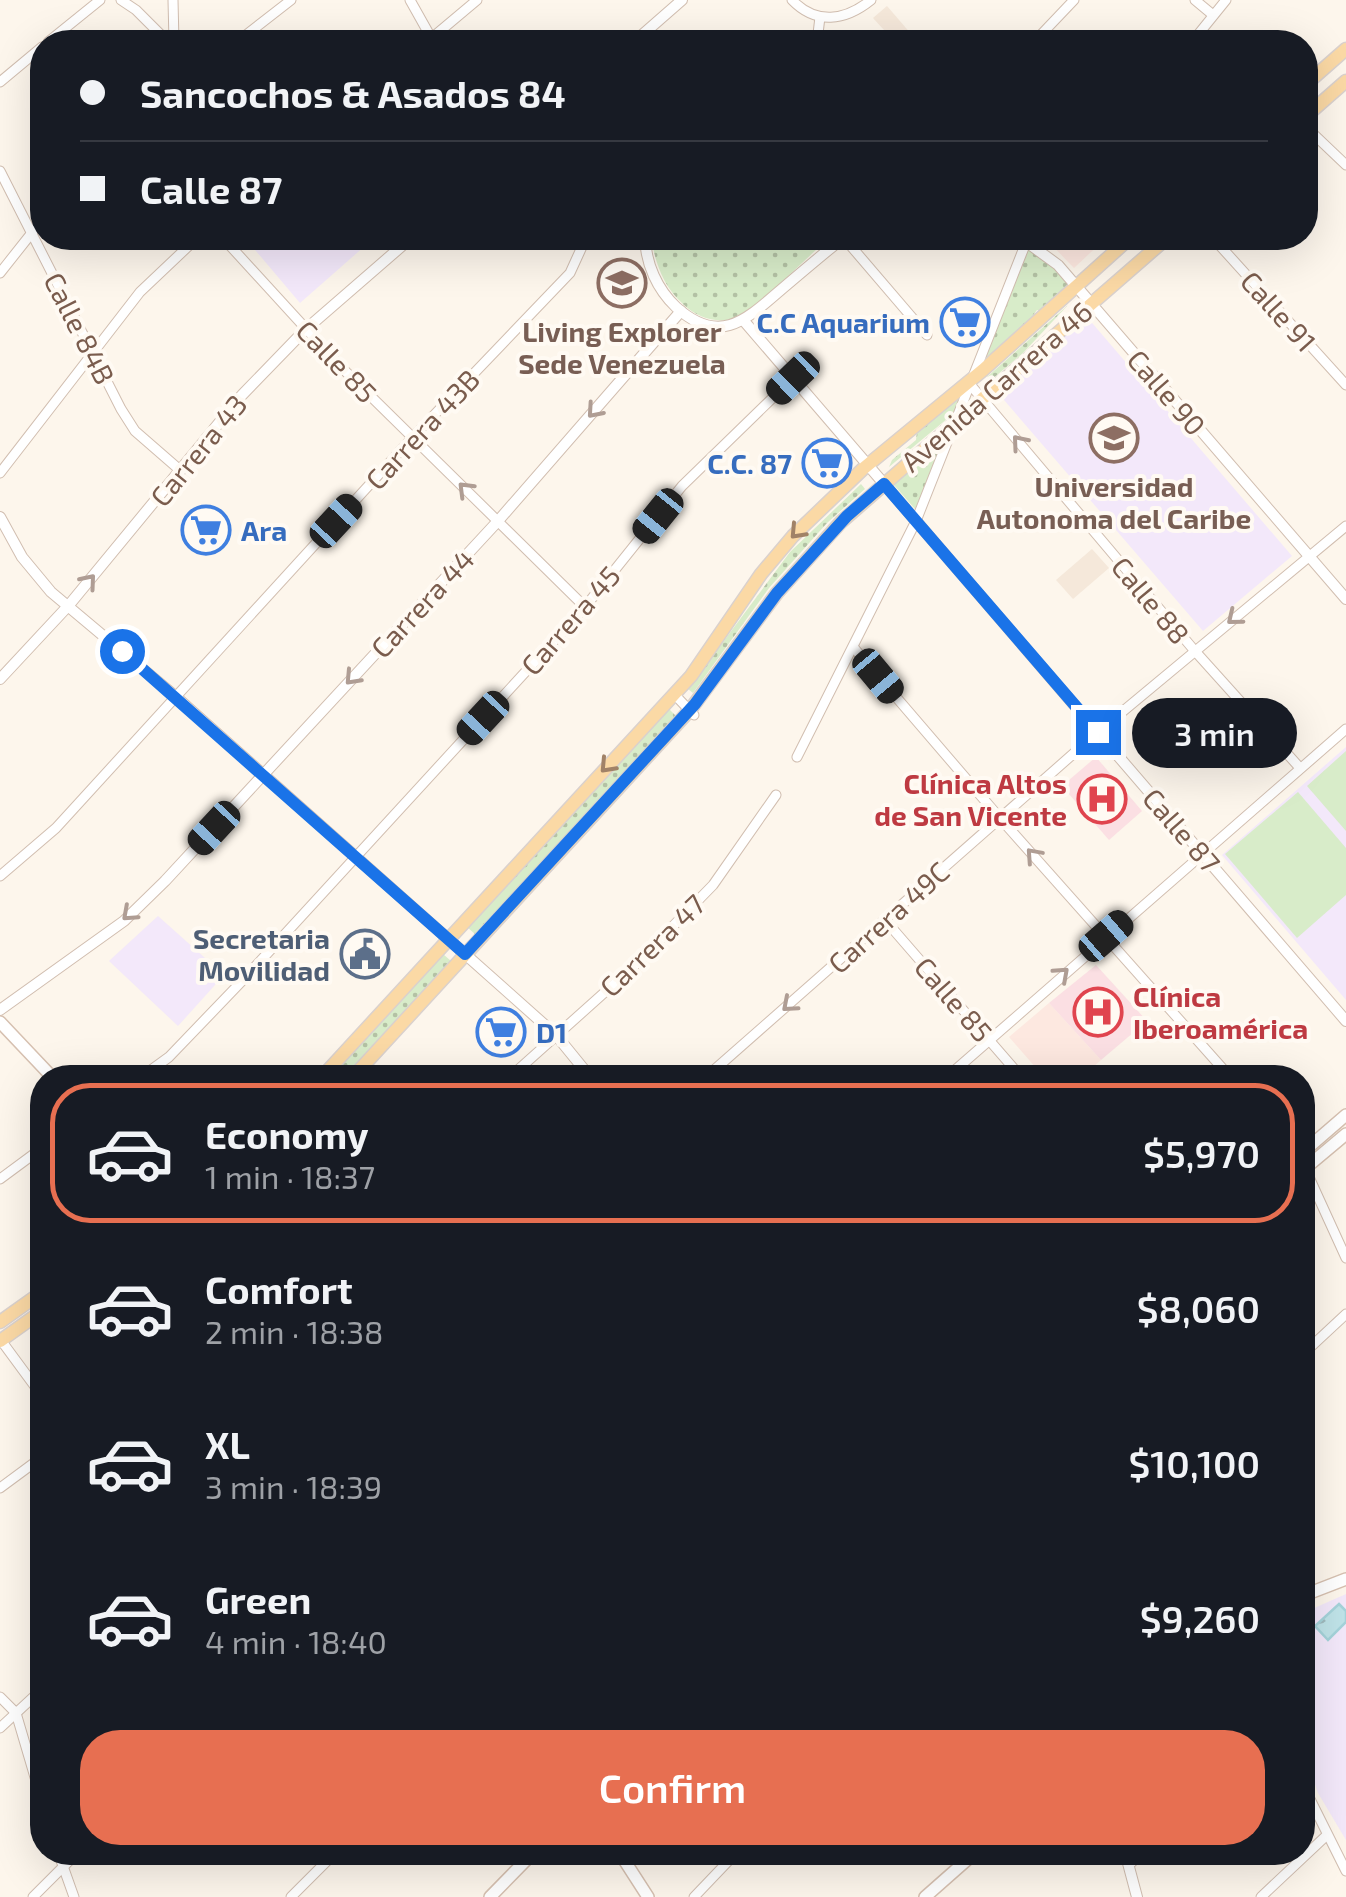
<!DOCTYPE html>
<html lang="en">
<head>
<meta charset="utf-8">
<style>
	body { margin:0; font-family:"Exo 2",sans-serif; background:#20242c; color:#f1f3f6; height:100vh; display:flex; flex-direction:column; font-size:38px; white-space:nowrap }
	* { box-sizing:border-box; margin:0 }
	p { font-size:32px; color:#9ea1a6 }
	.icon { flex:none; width:55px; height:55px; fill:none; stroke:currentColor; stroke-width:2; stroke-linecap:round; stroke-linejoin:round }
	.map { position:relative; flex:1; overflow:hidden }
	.sheet { position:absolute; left:30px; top:1065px; width:1285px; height:800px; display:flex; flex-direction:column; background:#171b24; border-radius:40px; box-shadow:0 10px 40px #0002 }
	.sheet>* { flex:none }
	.hud { position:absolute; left:30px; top:30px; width:1288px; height:220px; border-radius:40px; box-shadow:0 10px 40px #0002; display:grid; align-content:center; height:220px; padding:0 50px; background:#171b24 }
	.end { position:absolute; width:45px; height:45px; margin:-22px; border:12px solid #1a73e8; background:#fff; box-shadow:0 0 0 5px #fff }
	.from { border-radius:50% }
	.bubble { position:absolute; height:70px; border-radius:35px; background:#171b24; box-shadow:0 10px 40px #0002; font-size:32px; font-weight:600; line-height:70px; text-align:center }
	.car { position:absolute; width:30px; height:60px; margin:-30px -15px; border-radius:12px; box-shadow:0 0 8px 2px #0007; background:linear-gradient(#222 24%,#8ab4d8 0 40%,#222 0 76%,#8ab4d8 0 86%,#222 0) }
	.hud b { display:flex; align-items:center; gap:35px; height:95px; font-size:38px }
	.hud b+b { border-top:2px solid #363941 }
	.hud i { width:25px; height:25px; background:#f1f3f6 }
	ul { padding:18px 0 0; list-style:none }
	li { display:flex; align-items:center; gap:30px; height:140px; margin:0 20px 15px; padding:0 30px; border:5px solid transparent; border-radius:40px }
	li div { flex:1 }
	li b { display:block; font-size:38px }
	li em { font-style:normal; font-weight:600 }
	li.on { border-color:#e76f51 }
	li>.icon { width:90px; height:90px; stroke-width:1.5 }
	.action { display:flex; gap:20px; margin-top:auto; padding:20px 50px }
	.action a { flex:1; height:115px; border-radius:40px; background:#e76f51; color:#fff; font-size:40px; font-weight:600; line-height:115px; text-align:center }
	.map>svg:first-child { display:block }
	.residential { fill:#f5e8da }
	.commercial { fill:#fde8e0 }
	.education { fill:#f3e8fa }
	.medical { fill:#fbdfe3 }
	.green { fill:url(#green-dots) }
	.pitch { fill:#d8ecc9 }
	.water { fill:url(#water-ripples); stroke:#a5d3da; stroke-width:2.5 }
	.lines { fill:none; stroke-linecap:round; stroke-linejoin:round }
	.minor-casing { stroke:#d1beb0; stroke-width:11 }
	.tertiary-casing { stroke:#d1beb0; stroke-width:12 }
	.secondary-casing { stroke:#d6c0b0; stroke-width:14 }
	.primary-casing { stroke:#dad1cd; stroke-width:15 }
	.minor { stroke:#fff; stroke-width:9 }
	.tertiary { stroke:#fff; stroke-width:10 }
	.secondary { stroke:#fff; stroke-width:11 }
	.primary { stroke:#fbd9a5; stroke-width:12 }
	.oneway { stroke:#af9d94 }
	.oneway2 { stroke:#a18267 }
	.route { stroke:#1a73e8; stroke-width:12 }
	.labels { text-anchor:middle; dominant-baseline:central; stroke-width:8; stroke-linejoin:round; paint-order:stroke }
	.street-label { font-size:28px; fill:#7a5c4d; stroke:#fffaf3 }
	.shop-label { font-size:28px; font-weight:bold; fill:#366cbe; stroke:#fffaf3; text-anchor:end }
	.education-label { font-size:28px; font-weight:bold; fill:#785e54; stroke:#fffaf3 }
	.health-label { font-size:28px; font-weight:bold; fill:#be3a42; stroke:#fffaf3; text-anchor:end }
	.service-label { font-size:28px; font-weight:bold; fill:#4e5e75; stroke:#fffaf3; text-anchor:end }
</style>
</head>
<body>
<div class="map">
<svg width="1346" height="1897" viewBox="0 0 1346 1897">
	<defs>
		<pattern id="green-dots" width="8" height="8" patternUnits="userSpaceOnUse" patternTransform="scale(2.5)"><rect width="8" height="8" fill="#d8ecc9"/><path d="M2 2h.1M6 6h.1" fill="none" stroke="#b4c2a5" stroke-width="1.8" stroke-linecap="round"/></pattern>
		<pattern id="water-ripples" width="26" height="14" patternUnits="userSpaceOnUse" patternTransform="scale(2.5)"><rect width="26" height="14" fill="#bfe3e8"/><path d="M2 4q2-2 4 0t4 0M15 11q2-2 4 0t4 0" fill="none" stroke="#a0bbbe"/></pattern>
	</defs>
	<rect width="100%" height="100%" fill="#fdf6ec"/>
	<g class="residential">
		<path d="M887,6L918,42H895L873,18Z"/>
		<path d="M1092,549L1109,568L1073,599L1056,580Z"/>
	</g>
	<g class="commercial">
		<path d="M1045,238H1106L1074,268Z"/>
		<path d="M1049,1003L1101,1060L1082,1077H1044L1009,1037Z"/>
	</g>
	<g class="education">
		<path d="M245,238H374L300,303Z"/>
		<path d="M620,266L637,280L622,299L606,285Z"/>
		<path d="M1087,317L1292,556L1203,631L998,393Z"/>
		<path d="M1346,747V1000L1222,855Z"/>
		<path d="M158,916L224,975L178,1026L109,961Z"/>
		<path d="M1346,1594V1840L1318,1793L1303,1751V1613Z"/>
	</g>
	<g class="medical">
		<path d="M1096,757L1142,811L1109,840L1062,786Z"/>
		<path d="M1096,965L1147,1021L1101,1060L1049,1003Z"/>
	</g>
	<g class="green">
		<path d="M651,238H829C808,256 751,316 727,320C711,322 696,316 684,305C663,286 656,265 651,238Z"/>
		<path d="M1029,249L1049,261L1070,284L1041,311L1037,310L1025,326L980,369Z"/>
		<path d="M1068,305L1023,353L990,381L987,377Z"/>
		<path d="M964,391L971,399L889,467L892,460L916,440L917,431Z"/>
		<path d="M949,433L915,509L894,485Z"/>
		<path d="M861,484L865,489L827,523L769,588L693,693L688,689L790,552Z"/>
		<path d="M669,709L678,718L476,935L467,927Z"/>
		<path d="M443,954L451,961L343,1077H329Z"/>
	</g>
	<g class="pitch">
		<path d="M1346,751V831L1307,786Z"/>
		<path d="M1298,792L1346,848V895L1297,938L1225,854Z"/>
	</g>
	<path class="water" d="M1339,1604L1346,1611V1622L1328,1640L1315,1626Z"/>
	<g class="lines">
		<g class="minor-casing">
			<g id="minor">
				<path d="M121,0L136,10L168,42"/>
				<path d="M173,0L174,42"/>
				<path d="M410,0L433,41"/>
				<path d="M792,0C816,25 845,21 871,0"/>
				<path d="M1195,0L1213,15"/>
				<path d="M48,42L100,0"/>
				<path d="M237,42L291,0"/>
				<path d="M427,42L477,0"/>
				<path d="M817,42L820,17"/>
				<path d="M1034,42L1074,0"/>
				<path d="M1192,42L1226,0"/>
				<path d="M0,82L42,47"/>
				<path d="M1305,126L1346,165"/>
				<path d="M0,171L121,409L135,431L181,471"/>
				<path d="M223,238L340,366L585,607"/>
				<path d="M844,238L927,335"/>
				<path d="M1213,238L1346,385"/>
				<path d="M0,273L42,220"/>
				<path d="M968,382L1194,650L1300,768"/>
				<path d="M0,473L140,292L197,238"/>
				<path d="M854,648L999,817L1231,1078"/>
				<path d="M674,694L694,715"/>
				<path d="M797,757L916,521L1027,240"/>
				<path d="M0,876L56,828L413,437L570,273L586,238"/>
				<path d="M885,920L1022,1078"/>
				<path d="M140,1078L169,1057L242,981L585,607L682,486L793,378"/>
				<path d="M509,1078L634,966L713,885L776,795"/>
				<path d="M705,1078L1098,732L1346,526"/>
				<path d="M946,1078L1346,729"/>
				<path d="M1304,1166L1346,1258"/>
				<path d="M0,1179L42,1148"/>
				<path d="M0,1339L42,1396"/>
				<path d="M1302,1355L1346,1314"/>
				<path d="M0,1488L42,1457"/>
				<path d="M0,1697L16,1713L42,1801"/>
				<path d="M0,1728L42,1689"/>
				<path d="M1302,1783L1346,1871"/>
				<path d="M58,1852L74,1897"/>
				<path d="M1129,1865L1143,1852"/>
				<path d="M33,1897L78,1852"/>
				<path d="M291,1897L336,1852"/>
				<path d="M694,1897L737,1852"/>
				<path d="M1261,1897L1327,1835"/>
			</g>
		</g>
		<g class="tertiary-casing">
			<g id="tertiary">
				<path d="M634,42L682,0"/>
				<path d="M645,238C646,264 657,289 676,307C720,347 747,319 783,288C803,271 823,254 843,238"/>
				<path d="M1021,238L1058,265L1346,599"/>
				<path d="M744,321L1346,1021"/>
				<path d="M0,517L22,557L51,592L175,696L465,954L556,1035L591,1078"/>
				<path d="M0,679L69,605L242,395L305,330L411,238"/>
				<path d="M0,1010L124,921L165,881L498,521L681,311"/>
				<path d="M1125,1852L1137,1897"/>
			</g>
		</g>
		<g class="secondary-casing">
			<g id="secondary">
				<path d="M0,1022L53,1078"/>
				<path d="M1302,1153L1346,1115"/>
				<path d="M1302,1171L1346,1134"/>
				<path d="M1302,1596L1346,1579"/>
				<path d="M619,1852L648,1897"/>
				<path d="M490,1897L534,1852"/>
				<path d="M925,1897L976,1852"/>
			</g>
		</g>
		<g class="primary-casing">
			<g id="primary">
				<path d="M1305,85L1346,49"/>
				<path d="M1305,117L1346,81"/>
				<path d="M321,1078L691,676L761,574L793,536L864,468L983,370L1130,238"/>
				<path d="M352,1078L690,710L777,593L841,522L1167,238"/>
				<path d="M0,1322L42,1292"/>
				<path d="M0,1341L42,1311"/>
			</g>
		</g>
		<use href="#minor" class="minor"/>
		<use href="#tertiary" class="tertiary"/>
		<use href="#secondary" class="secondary"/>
		<use href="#primary" class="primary"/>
	</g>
	<defs><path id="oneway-chevron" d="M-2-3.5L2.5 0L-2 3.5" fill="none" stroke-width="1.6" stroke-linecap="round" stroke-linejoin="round" transform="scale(2.5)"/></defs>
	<g class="oneway">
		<use href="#oneway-chevron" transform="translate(594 411) rotate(131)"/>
		<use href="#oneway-chevron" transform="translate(1019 442) rotate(-130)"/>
		<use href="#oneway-chevron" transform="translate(465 489) rotate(-135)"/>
		<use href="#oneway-chevron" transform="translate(89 581) rotate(-50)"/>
		<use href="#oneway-chevron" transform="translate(1234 618) rotate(141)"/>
		<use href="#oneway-chevron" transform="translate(352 678) rotate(133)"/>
		<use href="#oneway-chevron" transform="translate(1033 855) rotate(-132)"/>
		<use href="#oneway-chevron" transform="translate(129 914) rotate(138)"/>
		<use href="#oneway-chevron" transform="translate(1062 974) rotate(-42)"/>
		<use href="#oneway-chevron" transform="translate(789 1005) rotate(139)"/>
	</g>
	<g class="oneway2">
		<use href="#oneway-chevron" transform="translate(797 532) rotate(133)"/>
		<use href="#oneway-chevron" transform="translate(607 766) rotate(133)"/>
	</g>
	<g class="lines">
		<path class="route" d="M122,651L465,954L695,704L777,593L847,516L884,484L1098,732"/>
	</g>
	<defs>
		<g id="school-ring" transform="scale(2.5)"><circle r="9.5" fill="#fffaf3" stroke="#8d6e63" stroke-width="1.5"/><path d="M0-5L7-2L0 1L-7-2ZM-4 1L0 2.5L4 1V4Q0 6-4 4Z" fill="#8d6e63"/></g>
		<g id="supermarket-ring" transform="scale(2.5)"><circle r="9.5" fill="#fffaf3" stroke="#3f7fe0" stroke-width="1.5"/><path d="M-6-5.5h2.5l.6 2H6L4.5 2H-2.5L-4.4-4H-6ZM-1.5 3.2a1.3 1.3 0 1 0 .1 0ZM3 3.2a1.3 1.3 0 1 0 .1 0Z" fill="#3f7fe0"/></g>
		<g id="university-ring" transform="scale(2.5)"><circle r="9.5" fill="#fffaf3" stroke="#8d6e63" stroke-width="1.5"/><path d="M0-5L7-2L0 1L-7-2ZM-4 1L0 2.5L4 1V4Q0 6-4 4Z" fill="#8d6e63"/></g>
		<g id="hospital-ring" transform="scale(2.5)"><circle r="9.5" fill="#fffaf3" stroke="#e0444e" stroke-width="1.5"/><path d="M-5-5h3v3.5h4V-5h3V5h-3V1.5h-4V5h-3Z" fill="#e0444e"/></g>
		<g id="civic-ring" transform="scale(2.5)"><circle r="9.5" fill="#fffaf3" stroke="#5c6f8a" stroke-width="1.5"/><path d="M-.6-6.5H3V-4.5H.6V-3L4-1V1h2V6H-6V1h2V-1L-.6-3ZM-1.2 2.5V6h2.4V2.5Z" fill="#5c6f8a"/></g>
	</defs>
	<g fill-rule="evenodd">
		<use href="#school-ring" x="622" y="283"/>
		<use href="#supermarket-ring" x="965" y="322"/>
		<use href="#university-ring" x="1114" y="438"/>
		<use href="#supermarket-ring" x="827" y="463"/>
		<use href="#supermarket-ring" x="206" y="530"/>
		<use href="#hospital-ring" x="1102" y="799"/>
		<use href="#civic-ring" x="365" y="954"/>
		<use href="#hospital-ring" x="1098" y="1012"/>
		<use href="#supermarket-ring" x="501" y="1032"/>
	</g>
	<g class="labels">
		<g class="street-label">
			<text transform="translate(1279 311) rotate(48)">Calle 91</text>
			<text transform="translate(80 328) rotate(63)">Calle 84B</text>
			<text transform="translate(337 361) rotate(46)">Calle 85</text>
			<text transform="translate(996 386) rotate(-41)">Avenida Carrera 46</text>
			<text transform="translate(1167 392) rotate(49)">Calle 90</text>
			<text transform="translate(422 429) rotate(-47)">Carrera 43B</text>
			<text transform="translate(198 450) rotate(-51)">Carrera 43</text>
			<text transform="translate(1151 600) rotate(50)">Calle 88</text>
			<text transform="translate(422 603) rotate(-47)">Carrera 44</text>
			<text transform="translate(570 620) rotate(-49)">Carrera 45</text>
			<text transform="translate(1182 830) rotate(49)">Calle 87</text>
			<text transform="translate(888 917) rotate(-42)">Carrera 49C</text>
			<text transform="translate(652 945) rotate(-44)">Carrera 47</text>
			<text transform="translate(954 999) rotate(49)">Calle 85</text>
		</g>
		<g class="shop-label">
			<text x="930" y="322">C.C Aquarium</text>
			<text x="792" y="463">C.C. 87</text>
			<text x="241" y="530" text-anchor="start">Ara</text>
			<text x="536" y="1032" text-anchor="start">D1</text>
		</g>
		<g class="education-label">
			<text x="622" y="331">Living Explorer<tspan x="622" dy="32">Sede Venezuela</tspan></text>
			<text x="1114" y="486">Universidad<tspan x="1114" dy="32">Autonoma del Caribe</tspan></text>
		</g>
		<g class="health-label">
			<text x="1067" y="783">Clínica Altos<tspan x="1067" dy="32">de San Vicente</tspan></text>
			<text x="1133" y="996" text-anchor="start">Clínica<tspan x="1133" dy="32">Iberoamérica</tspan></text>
		</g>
		<g class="service-label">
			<text x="330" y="938">Secretaria<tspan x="330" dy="32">Movilidad</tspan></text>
		</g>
	</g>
</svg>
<i class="end from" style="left:122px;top:651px"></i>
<i class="end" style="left:1098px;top:732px"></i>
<div class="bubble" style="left:1132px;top:698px;width:165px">3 min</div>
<i class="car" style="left:793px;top:378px;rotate:226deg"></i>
<i class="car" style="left:658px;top:516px;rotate:219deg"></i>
<i class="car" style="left:336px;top:521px;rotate:43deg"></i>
<i class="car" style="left:878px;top:676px;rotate:140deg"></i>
<i class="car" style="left:483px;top:718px;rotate:223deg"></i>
<i class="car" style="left:214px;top:828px;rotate:223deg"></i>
<i class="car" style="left:1106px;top:936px;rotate:49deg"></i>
<div class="hud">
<b><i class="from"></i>Sancochos &amp; Asados 84</b>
<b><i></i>Calle 87</b>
</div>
<section class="sheet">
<ul>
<li class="on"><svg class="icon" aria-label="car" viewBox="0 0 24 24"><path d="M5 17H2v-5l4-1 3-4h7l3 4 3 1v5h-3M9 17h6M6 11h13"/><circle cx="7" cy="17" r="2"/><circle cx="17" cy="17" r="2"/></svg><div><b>Economy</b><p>1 min · 18:37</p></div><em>$5,970</em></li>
<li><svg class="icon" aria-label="car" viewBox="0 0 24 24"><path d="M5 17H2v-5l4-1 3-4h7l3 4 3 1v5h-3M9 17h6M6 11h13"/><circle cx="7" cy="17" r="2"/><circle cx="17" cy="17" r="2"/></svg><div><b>Comfort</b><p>2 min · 18:38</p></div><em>$8,060</em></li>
<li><svg class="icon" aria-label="car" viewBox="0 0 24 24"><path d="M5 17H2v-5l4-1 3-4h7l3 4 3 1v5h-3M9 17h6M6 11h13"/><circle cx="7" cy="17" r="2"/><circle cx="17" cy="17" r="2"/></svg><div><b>XL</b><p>3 min · 18:39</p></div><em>$10,100</em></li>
<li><svg class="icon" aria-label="car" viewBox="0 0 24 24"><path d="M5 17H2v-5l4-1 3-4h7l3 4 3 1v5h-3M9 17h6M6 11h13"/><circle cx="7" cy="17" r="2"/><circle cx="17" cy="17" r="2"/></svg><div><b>Green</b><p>4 min · 18:40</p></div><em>$9,260</em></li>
</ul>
<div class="action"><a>Confirm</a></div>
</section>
</div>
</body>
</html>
